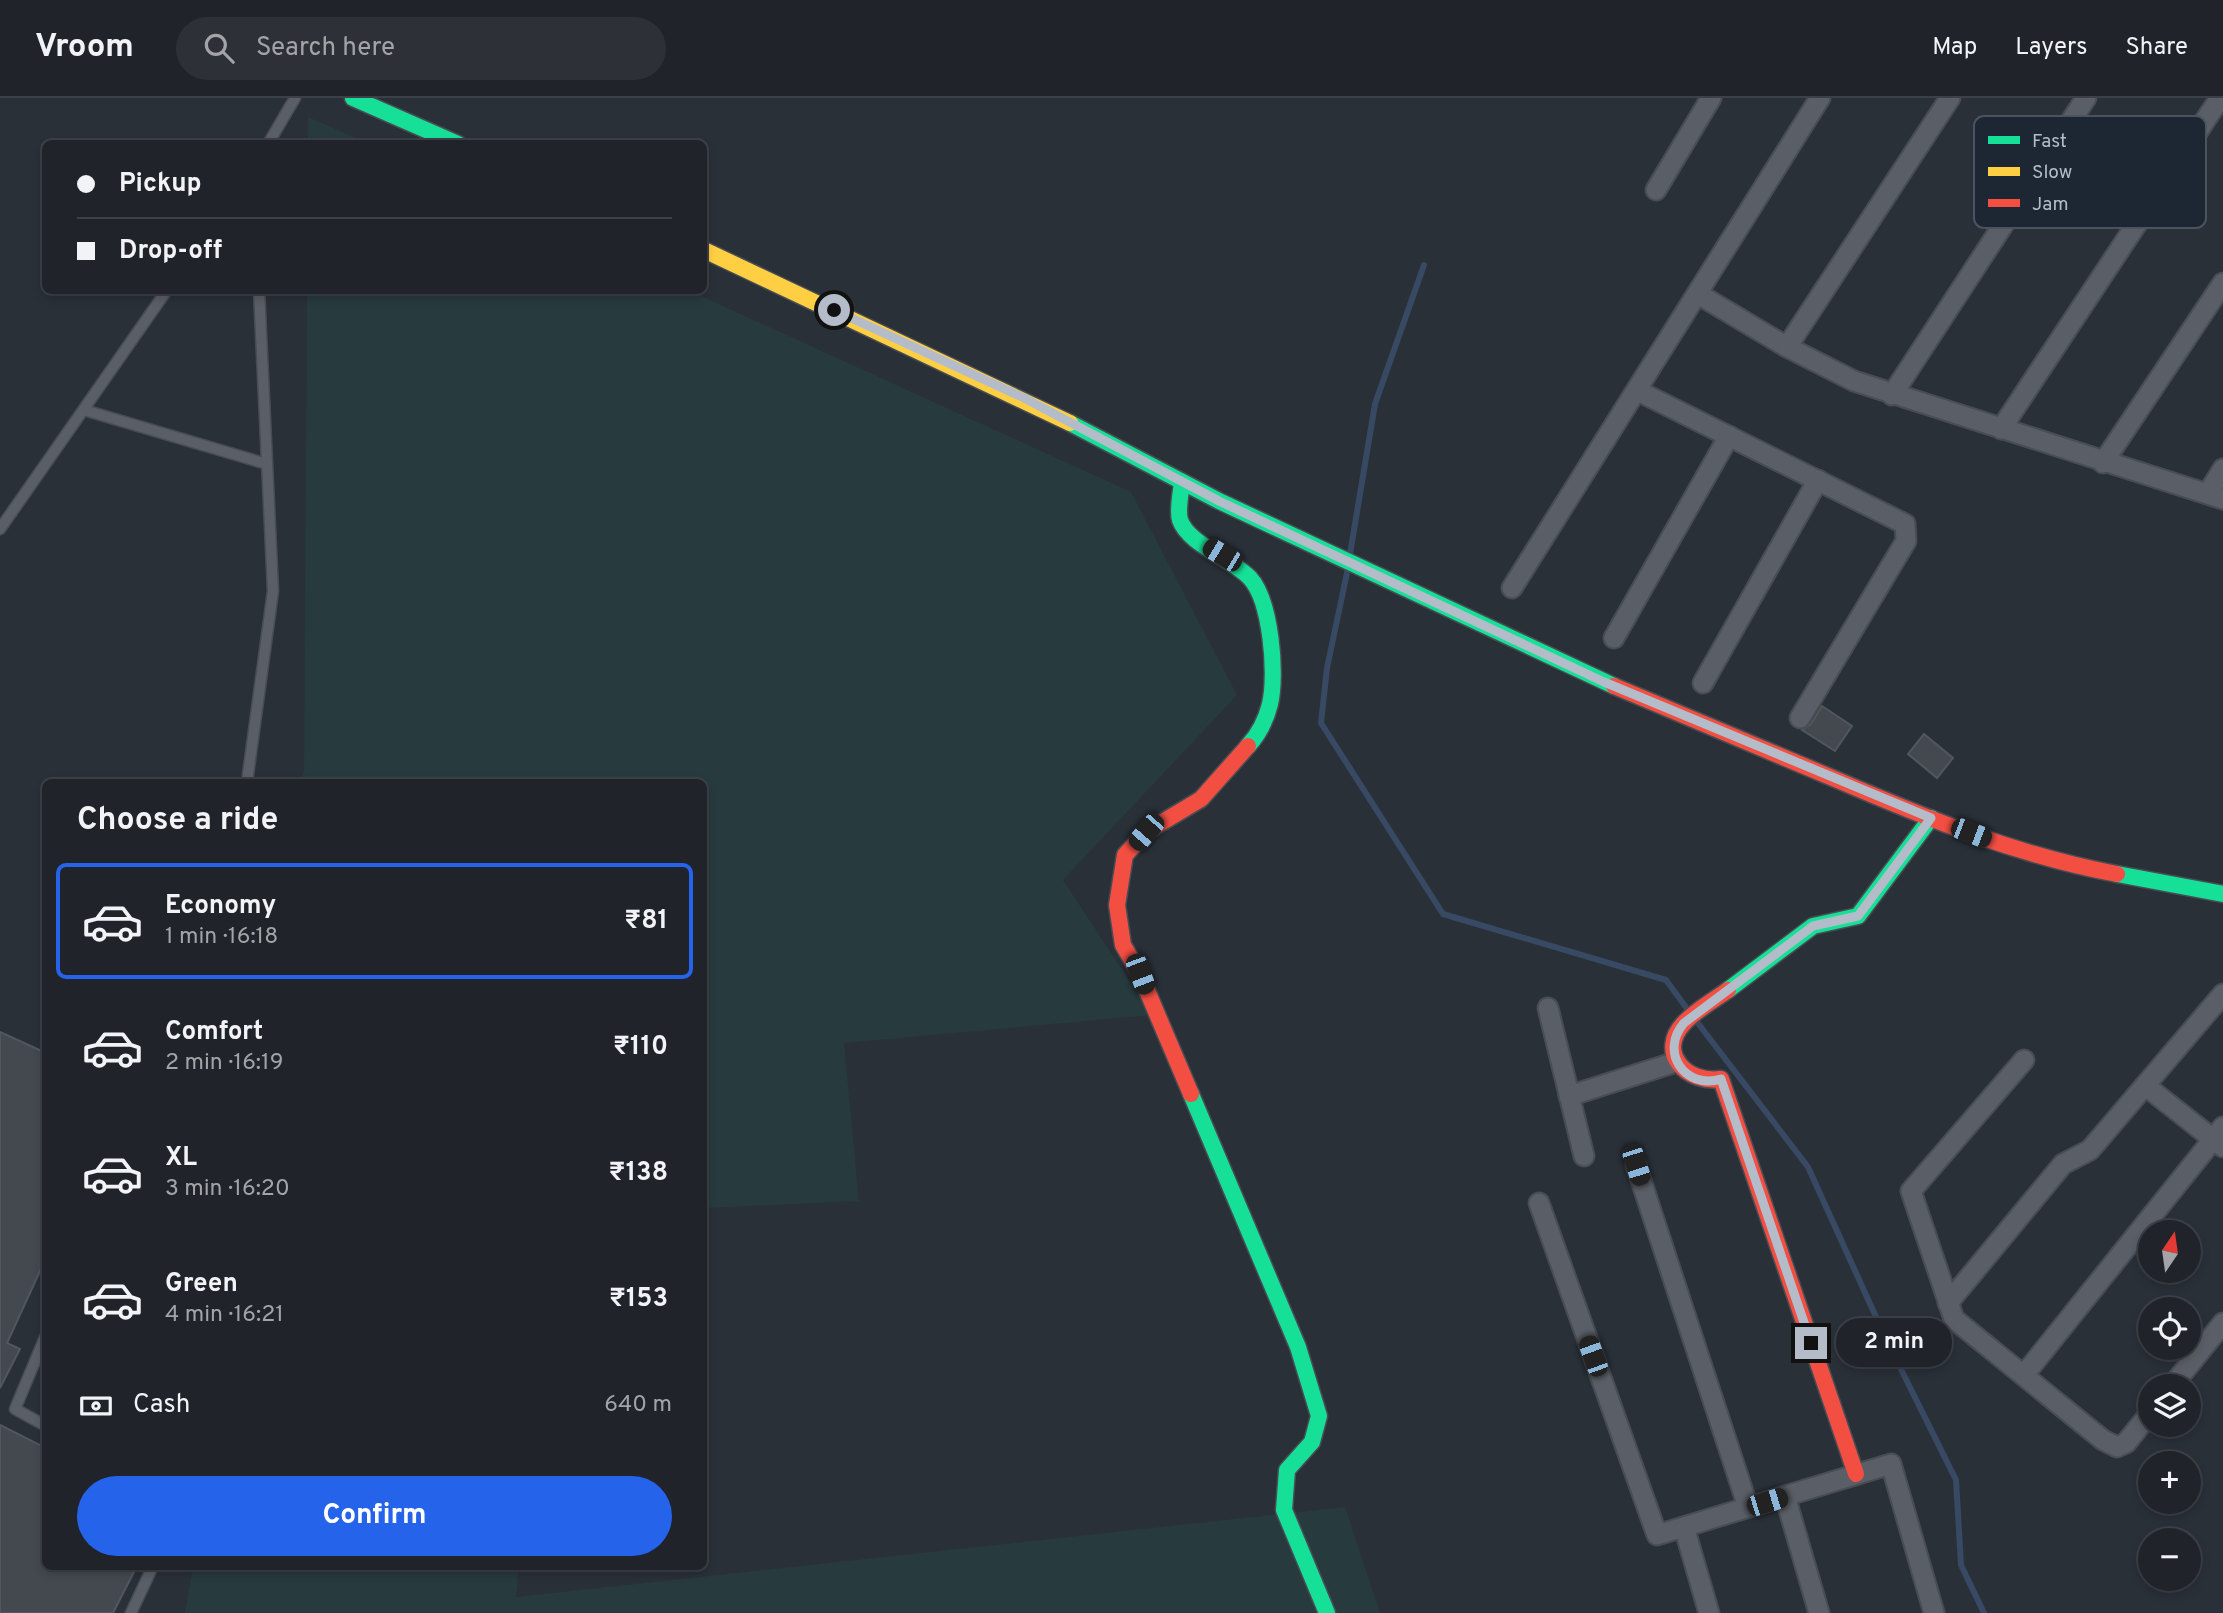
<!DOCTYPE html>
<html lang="en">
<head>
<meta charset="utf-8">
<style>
	body { margin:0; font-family:Overpass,sans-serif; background:#2d3036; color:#f1f3f6; height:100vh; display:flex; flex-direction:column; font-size:26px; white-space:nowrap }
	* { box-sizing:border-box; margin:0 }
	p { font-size:23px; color:#a2a4a8 }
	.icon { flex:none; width:38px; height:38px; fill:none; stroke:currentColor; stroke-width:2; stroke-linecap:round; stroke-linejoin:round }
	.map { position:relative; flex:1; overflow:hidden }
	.drawer { position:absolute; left:42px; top:681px; width:665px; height:791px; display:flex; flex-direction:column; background:#20242a; border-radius:10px; box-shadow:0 4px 10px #0003,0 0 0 2px #3d4147 }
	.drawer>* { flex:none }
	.top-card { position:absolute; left:42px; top:42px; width:665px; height:154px; border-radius:10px; box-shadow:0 4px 10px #0003,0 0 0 2px #3d4147; display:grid; align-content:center; height:154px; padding:0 35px; background:#20242a }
	.needle { width:46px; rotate:13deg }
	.controls { position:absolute; left:2138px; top:1122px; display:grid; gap:14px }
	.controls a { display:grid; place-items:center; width:63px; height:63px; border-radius:50%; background:#20242a; box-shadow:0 4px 10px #0003,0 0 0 2px #3d4147; font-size:35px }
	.end { position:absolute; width:32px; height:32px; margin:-16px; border:9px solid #b4bcc9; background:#111; box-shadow:0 0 0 4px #111 }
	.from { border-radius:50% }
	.bubble { position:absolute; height:49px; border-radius:24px; background:#20242a; box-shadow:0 4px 10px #0003,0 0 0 2px #3d4147; font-size:23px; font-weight:700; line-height:49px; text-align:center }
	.car { position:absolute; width:21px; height:42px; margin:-21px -10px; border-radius:9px; box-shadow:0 0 5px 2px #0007; background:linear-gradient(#222 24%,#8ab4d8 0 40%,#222 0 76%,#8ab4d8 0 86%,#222 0) }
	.top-card b { display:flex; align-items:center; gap:24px; height:66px; font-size:26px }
	.top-card b+b { border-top:2px solid #3d4147 }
	.top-card i { width:18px; height:18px; background:#f1f3f6 }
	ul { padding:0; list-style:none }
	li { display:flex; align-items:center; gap:21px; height:116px; margin:0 14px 10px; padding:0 21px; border:4px solid transparent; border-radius:10px }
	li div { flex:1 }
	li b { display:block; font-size:26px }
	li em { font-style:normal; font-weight:700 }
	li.selected { border-color:#2563eb }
	li>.icon { width:63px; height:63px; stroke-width:1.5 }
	h2 { padding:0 35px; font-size:32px; line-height:84px }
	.pay { display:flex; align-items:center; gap:18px; height:77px; padding:0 35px; font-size:26px }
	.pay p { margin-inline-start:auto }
	.primary-button { display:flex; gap:14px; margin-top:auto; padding:14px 35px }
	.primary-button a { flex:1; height:80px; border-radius:42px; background:#2563eb; color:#fff; font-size:28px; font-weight:700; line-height:80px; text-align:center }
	header { display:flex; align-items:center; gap:42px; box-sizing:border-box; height:98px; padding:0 35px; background:#20242a; border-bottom:2px solid #3d4147 }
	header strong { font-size:33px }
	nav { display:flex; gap:38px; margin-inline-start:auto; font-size:24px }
	.search { width:490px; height:63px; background:#2d3036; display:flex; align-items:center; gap:18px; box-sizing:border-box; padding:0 24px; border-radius:38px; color:#a2a4a8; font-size:26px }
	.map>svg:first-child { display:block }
	.green { fill:#273a3e }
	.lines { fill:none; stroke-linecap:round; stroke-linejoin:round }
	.stream { stroke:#384963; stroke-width:6 }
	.building { fill:#444950; stroke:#52575f; stroke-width:2 }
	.lane-casing { stroke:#484c53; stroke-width:13 }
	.street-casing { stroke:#484c53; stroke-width:23 }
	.fast-casing { stroke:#484c53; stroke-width:19 }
	.slow-casing { stroke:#484c53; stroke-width:19 }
	.jam-casing { stroke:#484c53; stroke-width:19 }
	.lane { stroke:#5a5e66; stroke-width:10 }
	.street { stroke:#5a5e66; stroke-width:19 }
	.fast { stroke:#16e098; stroke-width:16 }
	.slow { stroke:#ffcf43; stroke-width:16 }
	.jam { stroke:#f24e42; stroke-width:16 }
	.route { stroke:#b4bcc9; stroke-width:9 }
	.key { fill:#1d2633; stroke:#4a5360; stroke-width:2 }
	.key-label { font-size:19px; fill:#b4bcc9 }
</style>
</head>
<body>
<header>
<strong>Vroom</strong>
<div class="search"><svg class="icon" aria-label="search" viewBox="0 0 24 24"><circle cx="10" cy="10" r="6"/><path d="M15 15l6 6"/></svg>Search here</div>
<nav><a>Map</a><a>Layers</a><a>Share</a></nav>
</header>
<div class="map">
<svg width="2223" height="1515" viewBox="0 0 2223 1515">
	<rect width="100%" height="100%" fill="#2a3038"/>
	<g class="green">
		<path d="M308,19L367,45H308Z"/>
		<path d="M307,193H690L1131,394L1237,597L1063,782L1152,917L844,945L859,1103L704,1110V684H300L304,672Z"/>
		<path d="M1345,1409L1380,1515H185L193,1468H519L516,1499Z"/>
	</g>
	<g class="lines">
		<g class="stream">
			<path d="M1350,456L1375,306L1424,167"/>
			<path d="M1348,470L1327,570L1321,625L1443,816L1666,882L1688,912"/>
			<path d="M1697,924L1808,1069L1886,1241L1956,1382L1961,1467L1984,1515"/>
		</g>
	</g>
	<g class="building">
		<path d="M1822,608L1852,628L1835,653L1802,632L1811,626Z"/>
		<path d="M1924,636L1953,660L1937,680L1908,656Z"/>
		<path d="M0,934L46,955V1160L7,1245L20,1251L0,1290Z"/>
		<path d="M0,1327L46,1350V1468H137L113,1515H0Z"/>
	</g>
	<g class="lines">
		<g class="lane-casing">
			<g id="lane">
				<path d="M268,46L295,0"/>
				<path d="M84,312L267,366"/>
				<path d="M0,431L167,192"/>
				<path d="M247,684L273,493L259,192"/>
				<path d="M46,1237L15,1311L46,1328"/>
				<path d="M131,1515L153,1468"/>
			</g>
		</g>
		<g class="street-casing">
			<g id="street">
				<path d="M1656,92L1711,0"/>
				<path d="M1698,196L1787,249L1854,283L2223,401"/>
				<path d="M1787,249L1950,0"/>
				<path d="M1638,293L1905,426L1906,443L1800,620"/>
				<path d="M1892,297L2086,0"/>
				<path d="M2001,331L2220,0"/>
				<path d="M2103,365L2223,185"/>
				<path d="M2208,395L2223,371"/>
				<path d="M1512,490L1820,0"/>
				<path d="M1614,540L1729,338"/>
				<path d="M1703,585L1818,382"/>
				<path d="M1548,910L1584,1058"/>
				<path d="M2024,962L1911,1093L1954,1221L2103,1342L2117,1349L2126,1345L2151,1314"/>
				<path d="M2147,989L2223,1049"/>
				<path d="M1569,998L1676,964"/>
				<path d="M1636,1067L1748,1409"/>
				<path d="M1539,1105L1657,1437L1891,1366L1934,1515"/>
				<path d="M1948,1205L2063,1066L2090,1052L2223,896"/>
				<path d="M2024,1277L2223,1029"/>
				<path d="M2172,1288L2223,1225"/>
				<path d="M1785,1398L1819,1515"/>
				<path d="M1684,1429L1709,1515"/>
			</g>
		</g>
		<g class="fast-casing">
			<g id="fast">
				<path d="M353,0L458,46"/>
				<path d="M1070,325L1219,403L1614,588"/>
				<path d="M1182,384C1181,395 1177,412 1180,422C1188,446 1232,461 1250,480C1271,503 1277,576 1270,606C1266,622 1258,637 1248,648"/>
				<path d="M2117,776L2223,796"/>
				<path d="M1728,892L1813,828L1858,818L1931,720"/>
				<path d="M1191,996L1298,1249L1319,1318L1312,1344L1287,1372L1284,1412L1327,1515"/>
			</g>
		</g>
		<g class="slow-casing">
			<path id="slow" d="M704,152L1070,325"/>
		</g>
		<g class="jam-casing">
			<g id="jam">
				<path d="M1614,588C1688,619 1761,650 1835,681C1926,720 2019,758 2117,776"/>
				<path d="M1728,892C1714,902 1696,912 1684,925C1656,955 1687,986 1721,981L1856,1376"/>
				<path d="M1191,996L1140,876L1123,847L1117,807L1125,757L1146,734L1201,701L1248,648"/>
			</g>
		</g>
		<use href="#lane" class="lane"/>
		<use href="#street" class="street"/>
		<use href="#fast" class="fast"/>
		<use href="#slow" class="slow"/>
		<use href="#jam" class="jam"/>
	</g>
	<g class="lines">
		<path class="route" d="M834,212L1024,300L1219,403L1604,584L1931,720L1858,818L1813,828L1684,925C1659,954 1685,992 1721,981L1811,1245"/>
	</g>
	<rect x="1974" y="18" width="232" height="112" rx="10" class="key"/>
	<rect x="1988" y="38" width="32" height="8" fill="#16e098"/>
	<rect x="1988" y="69" width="32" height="9" fill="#ffcf43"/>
	<rect x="1988" y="101" width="32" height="8" fill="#f24e42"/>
	<g class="key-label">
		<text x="2032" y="49">Fast</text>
		<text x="2032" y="80">Slow</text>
		<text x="2032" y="112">Jam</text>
	</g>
</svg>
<div class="controls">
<a><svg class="needle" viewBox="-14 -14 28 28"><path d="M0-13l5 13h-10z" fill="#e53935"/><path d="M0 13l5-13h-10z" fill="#a2a4a8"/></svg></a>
<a><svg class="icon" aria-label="locate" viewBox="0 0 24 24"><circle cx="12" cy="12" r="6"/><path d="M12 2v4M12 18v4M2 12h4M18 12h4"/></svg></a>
<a><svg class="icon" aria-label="layers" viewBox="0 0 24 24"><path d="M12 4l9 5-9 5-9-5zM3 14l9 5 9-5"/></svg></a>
<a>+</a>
<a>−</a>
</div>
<i class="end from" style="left:834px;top:212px"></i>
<i class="end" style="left:1811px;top:1245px"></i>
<div class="bubble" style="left:1836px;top:1220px;width:116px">2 min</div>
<i class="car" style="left:1222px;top:457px;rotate:301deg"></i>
<i class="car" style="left:1146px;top:734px;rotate:221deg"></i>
<i class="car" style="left:1971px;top:735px;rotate:111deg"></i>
<i class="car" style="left:1140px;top:876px;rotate:159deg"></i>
<i class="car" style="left:1636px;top:1067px;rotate:162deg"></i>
<i class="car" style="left:1593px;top:1258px;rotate:340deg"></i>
<i class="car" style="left:1767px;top:1404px;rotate:73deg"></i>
<div class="top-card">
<b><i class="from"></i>Pickup</b>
<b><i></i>Drop-off</b>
</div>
<section class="drawer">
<h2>Choose a ride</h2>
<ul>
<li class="selected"><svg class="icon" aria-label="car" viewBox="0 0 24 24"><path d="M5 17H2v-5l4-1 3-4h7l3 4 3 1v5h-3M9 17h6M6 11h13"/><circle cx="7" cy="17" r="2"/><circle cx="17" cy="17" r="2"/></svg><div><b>Economy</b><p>1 min · 16:18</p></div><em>₹81</em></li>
<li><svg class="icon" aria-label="car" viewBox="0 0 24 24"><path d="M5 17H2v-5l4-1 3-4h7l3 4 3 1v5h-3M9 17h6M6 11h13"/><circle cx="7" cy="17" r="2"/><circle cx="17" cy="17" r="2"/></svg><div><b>Comfort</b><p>2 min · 16:19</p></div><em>₹110</em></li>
<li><svg class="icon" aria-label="car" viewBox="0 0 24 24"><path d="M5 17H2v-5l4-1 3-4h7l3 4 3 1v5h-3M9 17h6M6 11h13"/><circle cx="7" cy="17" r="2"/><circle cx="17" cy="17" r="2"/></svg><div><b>XL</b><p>3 min · 16:20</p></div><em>₹138</em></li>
<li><svg class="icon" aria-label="car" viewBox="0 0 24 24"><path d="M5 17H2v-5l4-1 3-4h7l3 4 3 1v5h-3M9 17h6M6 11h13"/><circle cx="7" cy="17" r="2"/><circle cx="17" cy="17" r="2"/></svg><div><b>Green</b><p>4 min · 16:21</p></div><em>₹153</em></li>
</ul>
<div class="pay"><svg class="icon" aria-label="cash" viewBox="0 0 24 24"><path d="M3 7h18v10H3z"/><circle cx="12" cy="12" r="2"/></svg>Cash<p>640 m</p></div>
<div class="primary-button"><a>Confirm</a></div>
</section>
</div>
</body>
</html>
